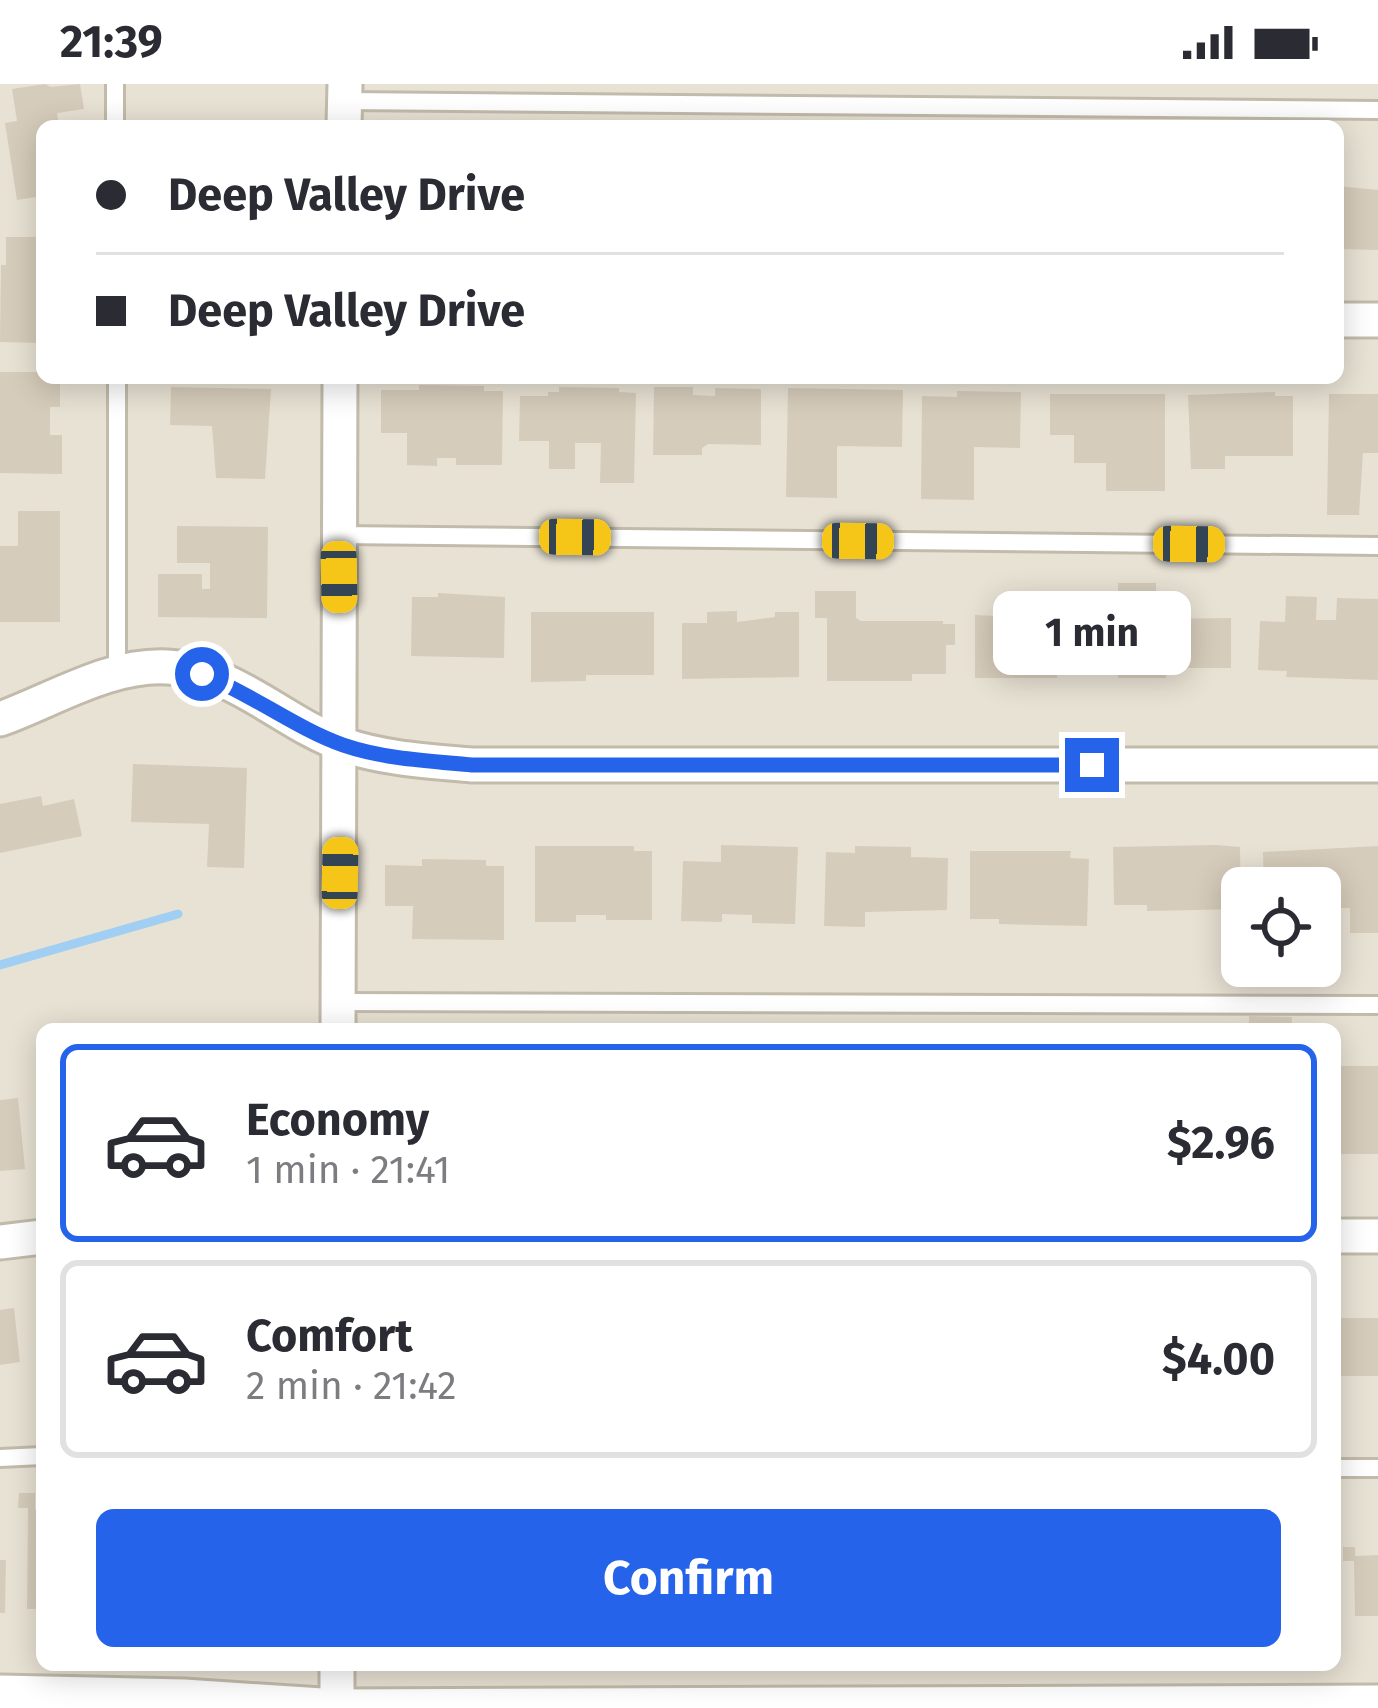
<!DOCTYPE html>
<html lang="en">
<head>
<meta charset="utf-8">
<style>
	body { margin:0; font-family:"Fira Sans",sans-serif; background:#f7f7f7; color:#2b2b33; height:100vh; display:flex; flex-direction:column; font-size:45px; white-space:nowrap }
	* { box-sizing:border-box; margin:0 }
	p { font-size:39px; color:#7c7c81 }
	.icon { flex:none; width:66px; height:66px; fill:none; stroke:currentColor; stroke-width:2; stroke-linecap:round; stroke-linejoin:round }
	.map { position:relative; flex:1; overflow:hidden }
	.drawer { position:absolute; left:36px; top:939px; width:1305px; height:648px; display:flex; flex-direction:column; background:#fff; border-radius:18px; box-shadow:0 6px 30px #0003 }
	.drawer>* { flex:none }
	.top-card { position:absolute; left:36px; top:36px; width:1308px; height:264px; border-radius:18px; box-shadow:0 6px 30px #0003; display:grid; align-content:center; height:264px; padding:0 60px; background:#fff }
	.fabs { position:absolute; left:1221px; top:783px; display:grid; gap:24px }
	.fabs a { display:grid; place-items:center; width:120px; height:120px; border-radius:18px; background:#fff; box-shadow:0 6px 30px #0003; font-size:60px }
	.end { position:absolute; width:54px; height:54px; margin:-27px; border:15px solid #2563eb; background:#fff; box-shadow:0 0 0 6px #fff }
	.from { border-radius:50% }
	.bubble { position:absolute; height:84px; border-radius:18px; background:#fff; box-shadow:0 6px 30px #0003; font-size:39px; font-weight:700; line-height:84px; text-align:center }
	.car { position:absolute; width:36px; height:72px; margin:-36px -18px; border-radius:15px; box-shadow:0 0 9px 3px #0007; background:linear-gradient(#f5c518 24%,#345 0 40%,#f5c518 0 76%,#345 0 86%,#f5c518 0) }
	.top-card b { display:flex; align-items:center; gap:42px; height:114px; font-size:45px }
	.top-card b+b { border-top:3px solid #e1e1e2 }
	.top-card i { width:30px; height:30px; background:#2b2b33 }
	ul { padding:21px 0 0; list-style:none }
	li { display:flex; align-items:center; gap:36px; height:198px; margin:0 24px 18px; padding:0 36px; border:6px solid #e1e1e2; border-radius:18px }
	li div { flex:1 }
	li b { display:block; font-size:45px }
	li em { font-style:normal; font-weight:700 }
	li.on { border-color:#2563eb }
	li>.icon { width:108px; height:108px; stroke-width:1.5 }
	.cta { display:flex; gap:24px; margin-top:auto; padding:24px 60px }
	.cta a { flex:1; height:138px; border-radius:18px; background:#2563eb; color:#fff; font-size:48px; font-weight:700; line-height:138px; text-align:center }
	.status { display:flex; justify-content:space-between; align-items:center; height:84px; padding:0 60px; background:#fff; direction:ltr }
	.status svg { height:33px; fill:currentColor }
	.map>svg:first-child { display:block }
	.residential { fill:#e8e2d4; fill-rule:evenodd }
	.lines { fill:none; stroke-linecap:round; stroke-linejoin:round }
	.stream { stroke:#a0cff3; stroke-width:9 }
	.building { fill:#d6ccbb }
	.lane-casing { stroke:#c2bbab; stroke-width:22 }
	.street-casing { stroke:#c2bbab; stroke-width:39 }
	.lane { stroke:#fff; stroke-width:16 }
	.street { stroke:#fff; stroke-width:33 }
	.route { stroke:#2563eb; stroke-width:15 }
</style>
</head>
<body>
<div class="status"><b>21:39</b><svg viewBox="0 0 49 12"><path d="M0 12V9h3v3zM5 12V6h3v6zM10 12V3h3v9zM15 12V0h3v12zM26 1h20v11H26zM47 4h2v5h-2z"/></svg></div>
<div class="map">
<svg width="1378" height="1624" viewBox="0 0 1378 1624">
	<rect width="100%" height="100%" fill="#f4f0e6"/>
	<path class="residential" d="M0,0H1378V1624H0ZM42,42H1338V294H42ZM1242,804H1320V882H1242ZM42,945H1335V1581H42Z"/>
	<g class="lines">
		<path class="stream" d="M0,881L178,830"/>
	</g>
	<g class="building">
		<path d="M45,0L51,3L80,0L84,25L57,29L59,42H42V112L17,116L5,39L17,37L12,5Z"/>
		<path d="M1338,102L1378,106V166L1338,165Z"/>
		<path d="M6,153H42V259L0,258L1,181H6Z"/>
		<path d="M0,288H42V294H60V323H50V351H62V390L0,389Z"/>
		<path d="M419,301L484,302V307H503L502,381H456V374H437V382L407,381V349H381V306H419Z"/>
		<path d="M171,303L271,305L265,395L216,394L212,342L170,341Z"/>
		<path d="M559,303L619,304V308L636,309L634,399H600L601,359H575V385H549V357H519L520,312H548V308H559Z"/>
		<path d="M654,303H693V311L715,312V304L761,305V361L708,360L702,364V371H653Z"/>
		<path d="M788,304L903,306L902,363L837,362V414L786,413Z"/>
		<path d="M957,307L1021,308L1020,364L974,363V416L921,415L922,312L957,313Z"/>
		<path d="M1275,308V312H1293V372H1225V385H1191L1188,311Z"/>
		<path d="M1050,310H1165V407H1106V379H1074V351H1050Z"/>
		<path d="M1329,310H1378V369H1363L1359,431H1327Z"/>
		<path d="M18,427H60V538H0V462H18Z"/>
		<path d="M177,442L268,443L267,534L158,533V490H202V505H210V479H177Z"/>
		<path d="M1118,499H1156V535L1231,534V584H1166V594H1118Z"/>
		<path d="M815,507H856V534L861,537H943V540H955V561H946V590H912V597H827V534H815Z"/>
		<path d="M438,509L505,513L504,574L411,572L412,513H438Z"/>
		<path d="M1286,512L1317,513L1316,536H1336L1337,514L1378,515V596L1286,593L1287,587L1258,586L1260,537L1285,538Z"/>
		<path d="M737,527V538L775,533V528H799V593L682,595V539H707V528Z"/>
		<path d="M531,528H654V591H586V597L531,598Z"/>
		<path d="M975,531L1088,536V590H1057V594H975Z"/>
		<path d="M133,680L247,684L244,784L207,783L209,740L131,738Z"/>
		<path d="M41,712L43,722L74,715L82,752L0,769V720Z"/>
		<path d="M721,761L798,763L795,840L752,839V831L722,830V838L681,837L683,777L721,778Z"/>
		<path d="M1216,761L1240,763L1241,825L1147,827V821H1114L1113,763Z"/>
		<path d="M535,762H634V767H652V836H606V831H576V838H535Z"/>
		<path d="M855,762L911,763V773L948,774L947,826L865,828V843L824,842L826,768L855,769Z"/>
		<path d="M1378,762V849H1350V824H1320V804H1264L1263,768Z"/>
		<path d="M970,767H1071L1070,774L1089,775L1087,842L999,840V835H970Z"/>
		<path d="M422,775L486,776V782H504V856L412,855L413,822H385V781L422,782Z"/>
		<path d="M1249,932L1292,933L1291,945H1249Z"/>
		<rect x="1335" y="982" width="43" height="88"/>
		<path d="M18,1014L25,1085L0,1087V1016Z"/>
		<path d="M14,1224L20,1278L0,1281V1226Z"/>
		<rect x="1335" y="1234" width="43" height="58"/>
		<path d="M19,1409H35V1426H42V1525H27L28,1424H18Z"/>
		<path d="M1343,1463H1355V1472L1378,1471V1532H1355L1354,1477H1343Z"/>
		<path d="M0,1476H6L5,1529H0Z"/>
	</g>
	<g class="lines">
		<g class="lane-casing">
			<g id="lane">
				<path d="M115,0V42"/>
				<path d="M345,17L1378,26"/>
				<path d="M117,294V589"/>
				<path d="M338,451L1378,462"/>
				<path d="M338,918L1378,921"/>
				<path d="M0,1374L42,1372"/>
				<path d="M1335,1384H1378"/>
			</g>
		</g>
		<g class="street-casing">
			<g id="street">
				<path d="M344,42L345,0"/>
				<path d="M1338,236H1378"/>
				<path d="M0,635C53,616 109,580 167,583C234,585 284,640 344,661C385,675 429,677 472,681H1378"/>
				<path d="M338,945L340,294"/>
				<path d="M1335,1152H1378"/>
				<path d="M0,1158L42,1153"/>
				<path d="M0,1608L184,1612L337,1622L1378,1618"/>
				<path d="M337,1624V1581"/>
			</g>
		</g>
		<use href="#lane" class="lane"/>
		<use href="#street" class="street"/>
	</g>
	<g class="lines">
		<path class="route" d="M202,590C250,609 297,645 343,661C384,675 429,677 472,681H1092"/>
	</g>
</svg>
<div class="fabs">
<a><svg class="icon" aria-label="locate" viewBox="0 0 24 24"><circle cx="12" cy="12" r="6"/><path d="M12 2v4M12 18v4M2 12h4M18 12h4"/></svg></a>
</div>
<i class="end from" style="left:202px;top:590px"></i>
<i class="end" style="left:1092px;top:681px"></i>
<div class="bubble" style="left:993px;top:507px;width:198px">1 min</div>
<i class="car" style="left:575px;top:453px;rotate:91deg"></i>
<i class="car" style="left:858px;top:457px;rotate:91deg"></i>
<i class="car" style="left:1189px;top:460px;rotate:91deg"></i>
<i class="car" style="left:339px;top:493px;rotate:179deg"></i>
<i class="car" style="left:340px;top:789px;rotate:1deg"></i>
<div class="top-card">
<b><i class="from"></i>Deep Valley Drive</b>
<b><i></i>Deep Valley Drive</b>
</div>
<section class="drawer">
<ul>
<li class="on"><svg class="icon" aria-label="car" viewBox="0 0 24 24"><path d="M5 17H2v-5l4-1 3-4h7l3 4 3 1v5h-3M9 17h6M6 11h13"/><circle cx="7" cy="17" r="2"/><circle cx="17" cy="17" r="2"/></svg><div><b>Economy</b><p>1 min · 21:41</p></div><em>$2.96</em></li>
<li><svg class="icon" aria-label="car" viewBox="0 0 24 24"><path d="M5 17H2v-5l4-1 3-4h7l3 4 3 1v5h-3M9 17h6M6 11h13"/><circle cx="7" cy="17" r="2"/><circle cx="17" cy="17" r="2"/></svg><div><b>Comfort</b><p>2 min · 21:42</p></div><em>$4.00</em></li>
</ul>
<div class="cta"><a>Confirm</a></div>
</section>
</div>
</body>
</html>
